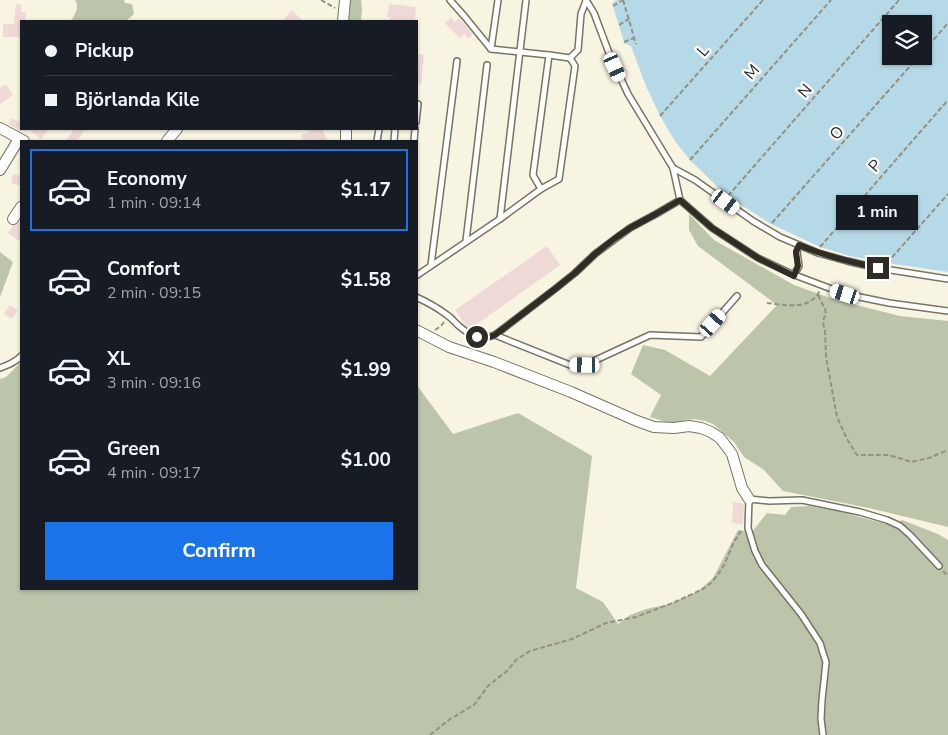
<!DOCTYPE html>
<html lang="en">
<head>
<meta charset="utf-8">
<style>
	body { margin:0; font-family:"Nunito Sans",sans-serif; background:#242831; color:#f1f3f6; height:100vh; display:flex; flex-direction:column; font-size:19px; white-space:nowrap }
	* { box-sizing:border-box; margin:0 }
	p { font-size:16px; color:#9ea1a6 }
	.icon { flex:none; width:28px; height:28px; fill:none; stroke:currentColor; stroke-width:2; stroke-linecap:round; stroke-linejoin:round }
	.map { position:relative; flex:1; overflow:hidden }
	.drawer { position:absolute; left:20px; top:140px; width:398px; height:450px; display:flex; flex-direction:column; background:#171b24; border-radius:0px; box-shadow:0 1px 4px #0004 }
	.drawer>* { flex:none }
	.banner { position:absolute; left:20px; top:20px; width:398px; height:110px; border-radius:0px; box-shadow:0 1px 4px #0004; display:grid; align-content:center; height:110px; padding:0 25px; background:#171b24 }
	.buttons { position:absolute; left:882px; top:15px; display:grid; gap:10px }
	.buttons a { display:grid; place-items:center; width:50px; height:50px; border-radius:0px; background:#171b24; box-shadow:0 1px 4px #0004; font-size:25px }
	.end { position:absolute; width:22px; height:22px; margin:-11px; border:6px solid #2e2c25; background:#fff; box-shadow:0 0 0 2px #fff }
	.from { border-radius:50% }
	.bubble { position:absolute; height:35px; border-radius:0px; background:#171b24; box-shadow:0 1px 4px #0004; font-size:16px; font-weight:700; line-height:35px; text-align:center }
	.car { position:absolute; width:15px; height:30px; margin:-15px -8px; border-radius:6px; box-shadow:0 0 4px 1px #0007; background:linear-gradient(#fff 24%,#345 0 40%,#fff 0 76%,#345 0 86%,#fff 0) }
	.banner b { display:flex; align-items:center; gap:18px; height:48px; font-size:19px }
	.banner b+b { border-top:1px solid #363941 }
	.banner i { width:12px; height:12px; background:#f1f3f6 }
	ul { padding:9px 0 0; list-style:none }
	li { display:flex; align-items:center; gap:15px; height:82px; margin:0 10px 8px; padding:0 15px; border:2px solid transparent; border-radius:0px }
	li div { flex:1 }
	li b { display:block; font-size:19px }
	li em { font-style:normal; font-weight:700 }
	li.on { border-color:#1a73e8 }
	li>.icon { width:45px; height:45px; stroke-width:1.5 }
	.primary-button { display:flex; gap:10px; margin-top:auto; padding:10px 25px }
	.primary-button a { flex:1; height:58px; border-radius:0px; background:#1a73e8; color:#fff; font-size:20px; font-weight:700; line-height:58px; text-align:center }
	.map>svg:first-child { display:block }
	.green { fill:#bcc4aa }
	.water { fill:#b5d9e6; fill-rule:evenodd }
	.building { fill:#eed9d7 }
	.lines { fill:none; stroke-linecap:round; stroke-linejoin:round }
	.lane-casing { stroke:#787464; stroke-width:8 }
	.street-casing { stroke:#787464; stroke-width:12 }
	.path { stroke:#939084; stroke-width:2; stroke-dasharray:5 2.5; stroke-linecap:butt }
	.lane { stroke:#fff; stroke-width:5 }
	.street { stroke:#fff; stroke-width:10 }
	.route { stroke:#2e2c25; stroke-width:6 }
	.labels { text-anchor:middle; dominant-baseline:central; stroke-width:4.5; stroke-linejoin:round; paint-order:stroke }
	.street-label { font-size:16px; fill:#2e2c25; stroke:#fff }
</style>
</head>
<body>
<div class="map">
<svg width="948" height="735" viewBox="0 0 948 735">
	<rect width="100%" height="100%" fill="#f8f4e2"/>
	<g class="green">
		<path d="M75,0H124L125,3L132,4L134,14L126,21H71C75,14 80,7 75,0Z"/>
		<path d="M350,0H361L362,10L361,21H347Z"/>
		<path d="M689,214L714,240L794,285L833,299L900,316L948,321V527L869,508L783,491L764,470L744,457L734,442L713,424L705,421L694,419L685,420L680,422H666L650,417L661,395L631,374L643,345L665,350L710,376L777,305L698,246L689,230Z"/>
		<path d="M0,252L13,262L0,297Z"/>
		<path d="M21,362V589H416V384L453,434L518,413L592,456L576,588L603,602L618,624L630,615L646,609L669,604L697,592L713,578L738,530L752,532L767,513L785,515L791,507L809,506L837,511L890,525L902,520L938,534L948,540V735H0V379L6,377Z"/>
	</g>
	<path class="water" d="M617,0H948V272L887,263L850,256L820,247L771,224L727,196L690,160L675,141L660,116L646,86L631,46L625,44L624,42L612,3ZM891,24H924V56H891Z"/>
	<g class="building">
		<path d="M16,4L21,5V12H26L25,21H21V37H3V24H14Z"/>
		<path d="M389,4L416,7L415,21H390V17H387Z"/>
		<path d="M292,10L303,21H282Z"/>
		<path d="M451,17L455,22L459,18L473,34L468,39L464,34L460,38L445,23Z"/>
		<path d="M416,54L424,55L421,84H416Z"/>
		<path d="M6,84L13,95L0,104V88Z"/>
		<path d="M12,118L21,123V132L9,124Z"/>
		<path d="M28,129H49L41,139Z"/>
		<path d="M74,129H85L77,141H66Z"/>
		<path d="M313,129H322L328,141H304L301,135L309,132L308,131Z"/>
		<path d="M13,174L21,176V186L11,183Z"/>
		<path d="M19,222L21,224V242L8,233L13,226Z"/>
		<path d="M547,246L560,265L470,329L467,327L455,310Z"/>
		<path d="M10,305L18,310L12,319L4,314Z"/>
		<path d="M733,502L744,504L743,524L732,523Z"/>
	</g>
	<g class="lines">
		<g class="lane-casing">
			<g id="lane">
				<path d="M450,0L465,17L491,49L549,55L570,58L578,50L581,14L586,1"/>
				<path d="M586,0L594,13L609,53L628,94L673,168L695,180L753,221L780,237L818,253L847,261L878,268L948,279"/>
				<path d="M491,49L498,0"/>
				<path d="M416,122L418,104"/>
				<path d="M377,141L379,129"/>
				<path d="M394,141L395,129"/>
				<path d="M414,141L415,129"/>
				<path d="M673,168L680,200L712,228L758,258L792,274L845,294L889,303L948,311"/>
				<path d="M541,189L533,175L549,55"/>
				<path d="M680,200L656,214L630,228L615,239L595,254L575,273L555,289L495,335L570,365H585L650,335L701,337L737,296"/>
				<path d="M500,219L526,0"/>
				<path d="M466,241L487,65"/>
				<path d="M431,265L457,61"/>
				<path d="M794,275L799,266L797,252L799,245"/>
				<path d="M416,276L500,219L541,189L559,179L575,66L570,58"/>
				<path d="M416,297C427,302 438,308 447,315C452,318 455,323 459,326C470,336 481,340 495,335"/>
				<path d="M0,368C8,365 16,362 21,356"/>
				<path d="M823,735L821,719L822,700L826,662L823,653L820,643L801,614L762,565L755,551L748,528L749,499L769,501L802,500L860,512L887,520L900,526L910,535L939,566"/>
			</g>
		</g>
		<g class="street-casing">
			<g id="street">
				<path d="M343,21L345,0"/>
				<path d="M0,128L24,141"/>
				<path d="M167,141L177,129"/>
				<path d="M346,141V129"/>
				<path d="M0,170L19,139"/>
				<path d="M13,219L21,207"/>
				<path d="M416,330L449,347L494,362L571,392L637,421L654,427L674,428L689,426L701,428L711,432L720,438L732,454L742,488L749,499"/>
			</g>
		</g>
		<g class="path">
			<path d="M321,0L335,8"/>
			<path d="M623,0L636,44"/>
			<path d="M613,6L623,0"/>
			<path d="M619,25L629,19"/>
			<path d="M624,42L634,38"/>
			<path d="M924,51L948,23"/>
			<path d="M660,116L763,0"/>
			<path d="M690,160L831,0"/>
			<path d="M728,196L899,0"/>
			<path d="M772,223L919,56"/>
			<path d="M820,247L948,100"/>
			<path d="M887,263L948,194"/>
			<path d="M818,295L825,309L826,314L824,318L823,323L825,331L826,357L837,417L847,439L857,455H888L903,459L911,462L929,458L948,450"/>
			<path d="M767,303C785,305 811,311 820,290"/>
			<path d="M435,330L441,326L444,322"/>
			<path d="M943,571L948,576"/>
			<path d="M430,735L450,719L474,705L488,686L508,670L516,660L530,651L572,639L606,623L636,617L675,602L703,589L711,583L719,573L724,565L734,542L741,531"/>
		</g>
		<use href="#lane" class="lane"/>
		<use href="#street" class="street"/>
	</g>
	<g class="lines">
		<path class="route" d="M477,337L486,338L495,335L555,289L575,273L595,254L614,239L630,228L656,214L680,200L712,228L758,258L794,276L798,266L796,252L799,245C825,256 851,262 878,268"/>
	</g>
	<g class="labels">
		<g class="street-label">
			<text transform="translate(703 51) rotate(-49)">L</text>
			<text transform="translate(752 72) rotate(-49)">M</text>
			<text transform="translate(805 91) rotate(-49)">N</text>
			<text transform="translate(837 133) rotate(-49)">O</text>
			<text transform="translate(875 166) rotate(-49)">P</text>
		</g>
	</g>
</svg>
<div class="buttons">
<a><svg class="icon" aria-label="layers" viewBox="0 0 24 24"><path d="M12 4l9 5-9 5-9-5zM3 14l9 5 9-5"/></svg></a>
</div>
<i class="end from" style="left:477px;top:337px"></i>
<i class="end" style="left:878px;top:268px"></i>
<div class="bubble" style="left:836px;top:195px;width:82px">1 min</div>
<i class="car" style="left:615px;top:67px;rotate:156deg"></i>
<i class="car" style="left:726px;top:202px;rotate:126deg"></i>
<i class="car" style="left:845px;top:294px;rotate:288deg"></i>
<i class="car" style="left:713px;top:323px;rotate:41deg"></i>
<i class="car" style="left:585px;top:365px;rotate:271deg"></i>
<div class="banner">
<b><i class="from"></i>Pickup</b>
<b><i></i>Björlanda Kile</b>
</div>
<section class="drawer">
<ul>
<li class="on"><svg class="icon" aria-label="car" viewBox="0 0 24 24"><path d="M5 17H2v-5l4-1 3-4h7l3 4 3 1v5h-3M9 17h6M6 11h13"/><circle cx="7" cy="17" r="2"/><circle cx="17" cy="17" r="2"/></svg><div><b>Economy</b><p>1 min · 09:14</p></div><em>$1.17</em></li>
<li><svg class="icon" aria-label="car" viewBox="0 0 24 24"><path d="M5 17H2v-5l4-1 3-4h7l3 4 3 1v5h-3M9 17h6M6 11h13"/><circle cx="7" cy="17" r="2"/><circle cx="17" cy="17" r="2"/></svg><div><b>Comfort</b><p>2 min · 09:15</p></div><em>$1.58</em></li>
<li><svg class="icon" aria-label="car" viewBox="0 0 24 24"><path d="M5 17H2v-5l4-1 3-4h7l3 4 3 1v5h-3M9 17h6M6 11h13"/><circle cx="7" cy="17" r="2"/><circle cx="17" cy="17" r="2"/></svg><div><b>XL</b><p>3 min · 09:16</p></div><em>$1.99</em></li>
<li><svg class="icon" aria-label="car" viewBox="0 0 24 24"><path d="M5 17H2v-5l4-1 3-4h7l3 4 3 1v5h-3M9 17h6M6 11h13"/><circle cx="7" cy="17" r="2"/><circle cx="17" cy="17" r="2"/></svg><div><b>Green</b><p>4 min · 09:17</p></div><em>$1.00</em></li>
</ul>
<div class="primary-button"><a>Confirm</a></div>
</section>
</div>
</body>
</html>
